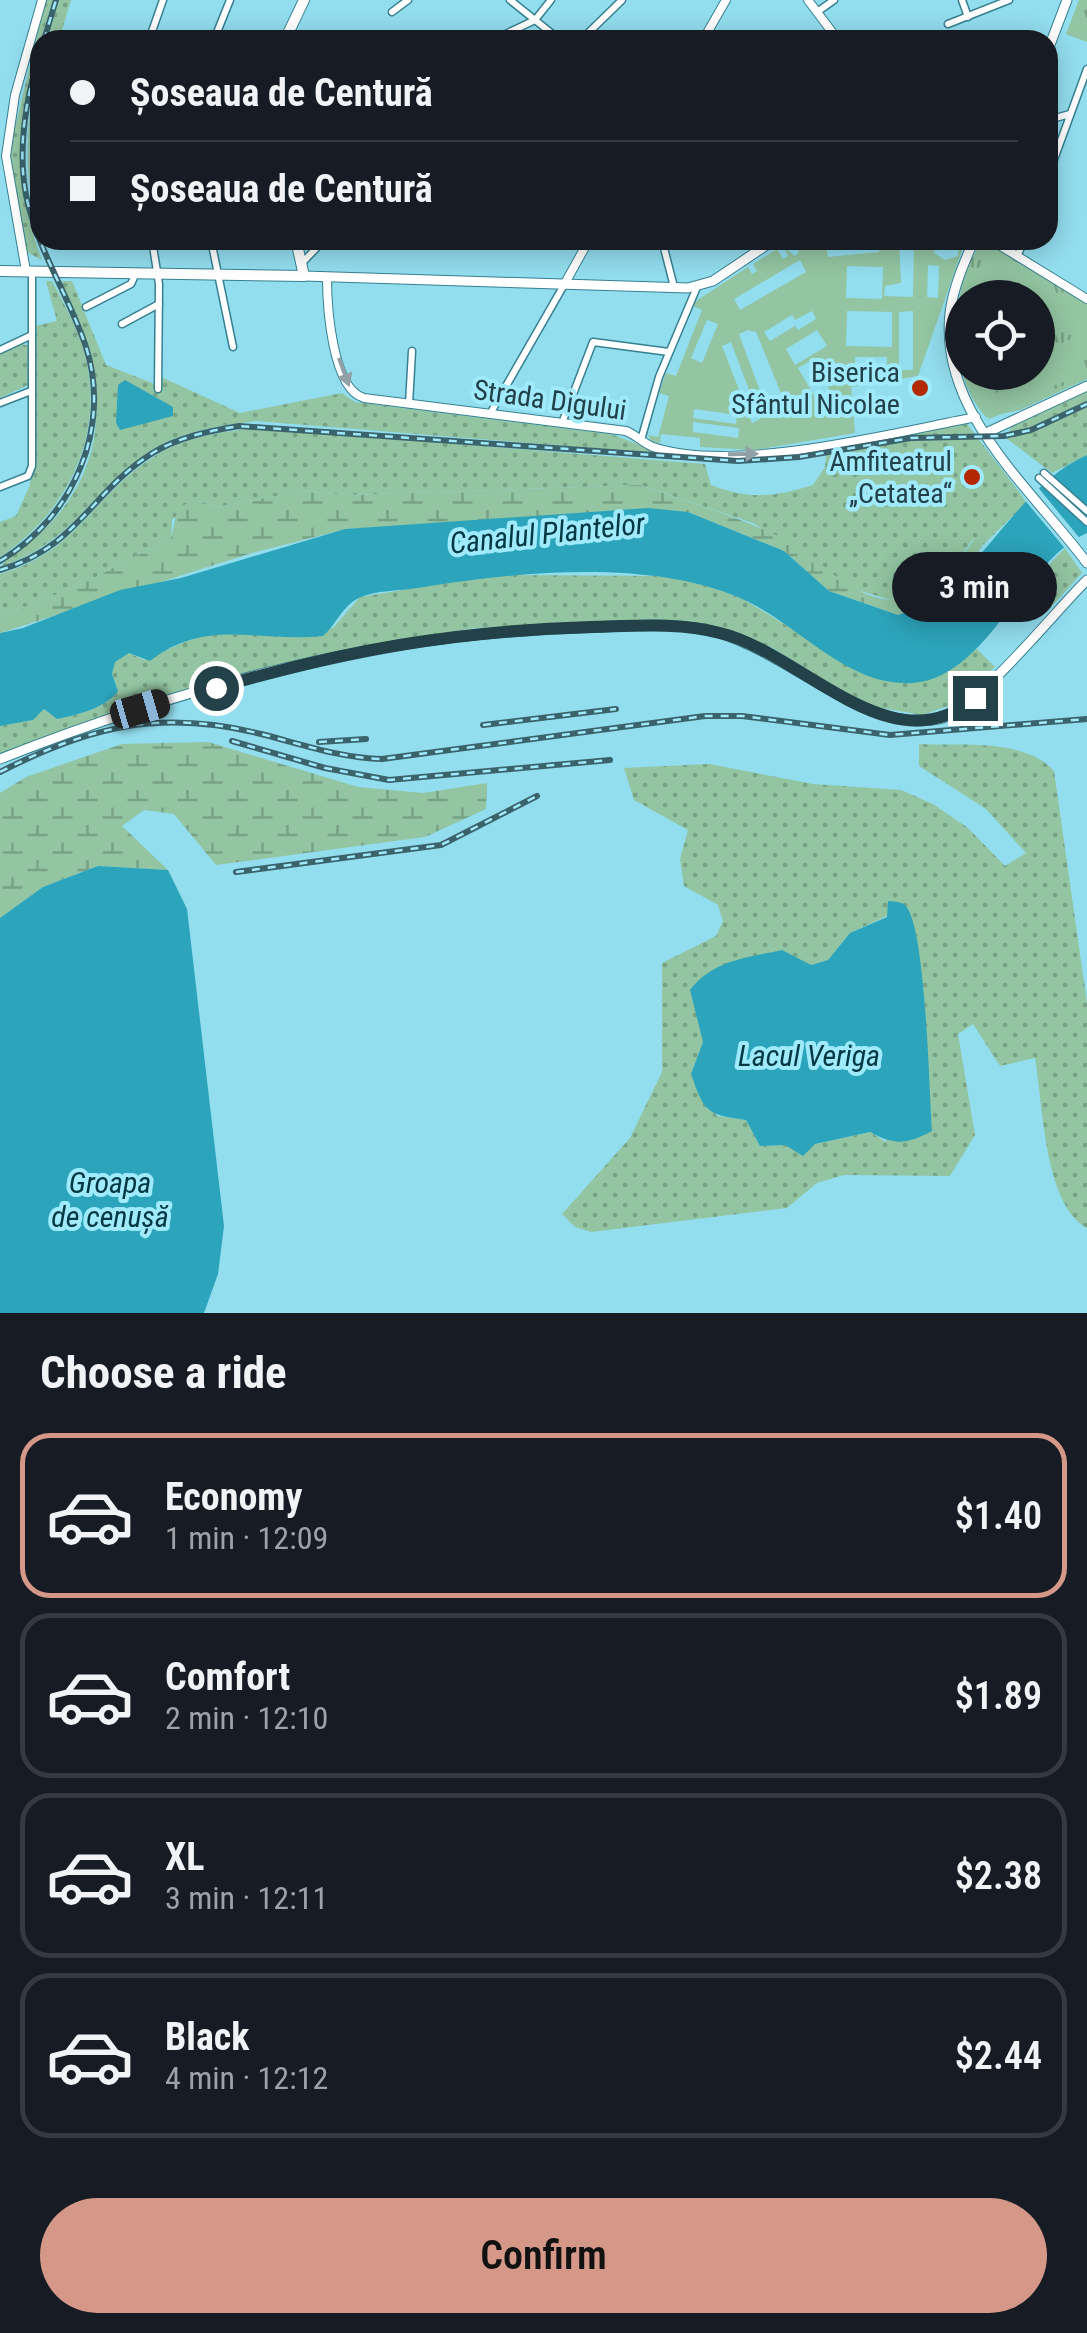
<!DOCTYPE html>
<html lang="en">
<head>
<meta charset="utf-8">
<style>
	body { margin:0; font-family:"Roboto Condensed",sans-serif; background:#20242c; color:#f1f3f6; height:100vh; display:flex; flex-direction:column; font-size:38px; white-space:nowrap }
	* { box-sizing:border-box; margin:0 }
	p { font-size:32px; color:#9ea1a6 }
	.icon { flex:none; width:55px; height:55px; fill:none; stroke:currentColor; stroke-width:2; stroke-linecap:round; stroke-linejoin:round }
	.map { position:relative; height:1313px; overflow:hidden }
	.sheet { display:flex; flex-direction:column; background:#171b24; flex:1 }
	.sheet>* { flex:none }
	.guide { position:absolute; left:30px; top:30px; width:1028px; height:220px; border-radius:30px; box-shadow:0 5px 25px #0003; display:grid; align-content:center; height:220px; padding:0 40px; background:#171b24 }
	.tools { position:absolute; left:945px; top:280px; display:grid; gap:20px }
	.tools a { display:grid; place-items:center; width:110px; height:110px; border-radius:50%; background:#171b24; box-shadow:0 5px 25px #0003; font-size:50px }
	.end { position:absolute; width:45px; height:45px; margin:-22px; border:12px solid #224148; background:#fff; box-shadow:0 0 0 5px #fff }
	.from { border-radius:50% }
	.bubble { position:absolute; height:70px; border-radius:35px; background:#171b24; box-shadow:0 5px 25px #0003; font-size:32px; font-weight:600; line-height:70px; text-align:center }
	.car { position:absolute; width:30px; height:60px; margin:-30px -15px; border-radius:12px; box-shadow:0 0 8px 2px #0007; background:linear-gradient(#222 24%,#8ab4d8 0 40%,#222 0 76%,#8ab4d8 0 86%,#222 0) }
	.guide b { display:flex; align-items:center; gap:35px; height:95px; font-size:38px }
	.guide b+b { border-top:2px solid #363941 }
	.guide i { width:25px; height:25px; background:#f1f3f6 }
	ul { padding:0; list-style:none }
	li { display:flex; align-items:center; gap:30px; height:165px; margin:0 20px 15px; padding:0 20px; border:5px solid #363941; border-radius:30px }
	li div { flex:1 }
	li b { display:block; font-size:38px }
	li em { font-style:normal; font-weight:600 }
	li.selected { border-color:#d59888 }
	li>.icon { width:90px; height:90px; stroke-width:1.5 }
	h2 { padding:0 40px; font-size:45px; line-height:120px }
	.cta { display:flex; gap:20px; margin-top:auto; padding:20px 40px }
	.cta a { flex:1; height:115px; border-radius:60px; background:#d59888; color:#111; font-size:40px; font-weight:600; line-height:115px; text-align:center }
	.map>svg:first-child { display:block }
	.grass { fill:url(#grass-dots); fill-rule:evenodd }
	.wetland { fill:url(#wetland-marsh) }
	.park { fill:url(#park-tufts); fill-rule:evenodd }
	.garden { fill:#93c5a2; fill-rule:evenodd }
	.water { fill:#2ca4bb }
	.pier { fill:#92ddee }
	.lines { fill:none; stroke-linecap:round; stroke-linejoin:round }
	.minor-casing { stroke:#358191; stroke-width:9 }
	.tertiary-casing { stroke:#358191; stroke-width:10 }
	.secondary-casing { stroke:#358191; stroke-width:11 }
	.primary-casing { stroke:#358191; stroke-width:12 }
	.minor { stroke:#fff; stroke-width:6 }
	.tertiary { stroke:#fff; stroke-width:8 }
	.secondary { stroke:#fff; stroke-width:9 }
	.primary { stroke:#fff; stroke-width:10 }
	.rail-casing { stroke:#3b636c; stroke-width:6 }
	.rail { stroke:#9feafc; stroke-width:2.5; stroke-dasharray:8; stroke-linecap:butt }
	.oneway { fill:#90a0a4 }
	.route { stroke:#224148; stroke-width:12 }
	.poi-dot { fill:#b32801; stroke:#9feafc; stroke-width:4 }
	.labels { text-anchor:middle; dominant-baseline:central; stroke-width:8; stroke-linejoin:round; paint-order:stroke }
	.poi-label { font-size:28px; fill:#224148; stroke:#9feafc; text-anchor:end }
	.street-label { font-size:28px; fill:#224148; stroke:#9feafc }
	.water-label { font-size:30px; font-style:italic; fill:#023842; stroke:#9feafc }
</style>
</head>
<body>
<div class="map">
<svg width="1087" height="1313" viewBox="0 0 1087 1313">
	<defs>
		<pattern id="grass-dots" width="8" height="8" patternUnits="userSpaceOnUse" patternTransform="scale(2.5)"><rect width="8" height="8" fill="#93c5a2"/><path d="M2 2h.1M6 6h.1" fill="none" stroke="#78a286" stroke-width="1.8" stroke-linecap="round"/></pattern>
		<pattern id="wetland-marsh" width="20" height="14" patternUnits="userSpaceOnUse" patternTransform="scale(2.5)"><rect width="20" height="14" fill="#93c5a2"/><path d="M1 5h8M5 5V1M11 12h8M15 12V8" fill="none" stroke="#78a286"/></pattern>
		<pattern id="park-tufts" width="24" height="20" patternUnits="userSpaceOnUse" patternTransform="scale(2.5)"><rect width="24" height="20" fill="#93c5a2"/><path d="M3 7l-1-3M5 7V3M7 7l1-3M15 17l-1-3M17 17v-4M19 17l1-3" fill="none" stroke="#78a286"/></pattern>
	</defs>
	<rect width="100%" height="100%" fill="#92ddee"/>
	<g class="grass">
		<path d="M46,0H53C25,89 6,169 42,260L27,252L11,174V144Z"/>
		<path d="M59,0H71L59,40H47Z"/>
		<path d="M40,63V236C23,177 24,122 40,63Z"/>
		<path d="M46,281H52C64,304 77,327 84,351C107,433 68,512 0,557V522L16,516L30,485L35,326L57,321Z"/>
		<path d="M63,281H72L106,365L160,386L161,377L240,413L342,393L355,402L611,434L645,447L704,457L256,421C218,426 178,431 146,454C87,495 75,541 0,567C16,549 40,536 57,516C118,443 99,363 61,286Z"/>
		<path d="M21,344L30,346L28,385L0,398V353Z"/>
		<path d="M1087,389V455L1052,473L1006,438L1012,425Z"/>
		<path d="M967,424L1027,502L983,545L974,538L943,580L919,596L897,602L854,589L753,523L640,485L348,495L305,491L216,507L197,500L172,520L171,538L82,584L0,617V574C79,551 91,497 152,458C183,437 220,432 256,428L705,464L711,485C749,500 774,497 813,485L825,467L827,447Z"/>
		<path d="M1065,548L1082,573L1050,608L1027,588Z"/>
		<path d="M493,575L665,576L702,583L743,599L817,644L962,658L976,648L995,667L954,704L922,715L865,705L771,647L728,631L690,624L475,628L322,654L115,713L0,755V726L32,720L44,709L57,719C77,715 106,708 118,691L112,674L115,661L129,653L144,660L205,633L333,628L360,597Z"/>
		<path d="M919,744C959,746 1025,738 1054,771L1087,1003V1228C1044,1205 1043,1104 1035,1058L1000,1066L973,1024L958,1034L975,1135L950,1176L844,1175L817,1183L787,1208L591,1232L575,1227L562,1214L630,1138L662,1072V963L716,936L723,921L718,905L684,886L680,859L688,830L634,800L624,768L709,764L813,784L901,790L933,804L968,828L1005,866L1026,853L986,809L919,766ZM887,916L886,1142L870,1132L815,1144L760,1146L746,1120L717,1116L691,1074L703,1042L811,965L828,960L850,933Z"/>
	</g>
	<g class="wetland">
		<path d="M640,485C691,503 741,517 790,542C807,550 818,562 833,574C898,623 933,599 975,538L983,545C961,577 937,602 898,615L829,591L784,551L688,512L346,529L252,553L0,633V617L82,584L171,538L178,507L197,500L216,507L304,491L348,495Z"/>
		<path d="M208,742L358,787L423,793L487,783L486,809L425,837L216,865L174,814L144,810L122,826L168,870L98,866L43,887L0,918V793L26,777L122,744Z"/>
	</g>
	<g class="park">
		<path d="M1079,0H1087V42L1066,34Z"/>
		<path d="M985,240L1087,299V379L989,419C947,383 947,278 985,240ZM962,298H1038V372H962Z"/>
	</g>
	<g class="garden">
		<path d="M795,240H862L826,244L828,257L879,252L878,240H899L901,283L885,286L884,296L913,297L914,240H936L934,253L945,260L958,256V242L946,240H964L965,242L918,376L851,387L855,433L754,450L700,447V438L661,434L660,443L651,441L648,435L658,437L669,396L659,393L666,373L676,376L702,310L693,306L696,301L748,267L752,274L757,271L753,264L777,249L783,259L788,256L783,246L795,256L799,252L791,242ZM800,260L806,272L740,310L734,299ZM928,265L939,266L938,298L927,297ZM847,266L883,267L882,299L846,298ZM812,311L816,319L798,330L795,326L770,341L764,332L792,315L795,320ZM847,311L892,312V347L846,346ZM913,311V370H899V312ZM707,320L718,324L702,363L691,358ZM748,330L756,332L785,403L769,416L739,334ZM817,330L827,346L795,365L786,349ZM731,342L760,419L752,423L722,346ZM855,357H887V370H855ZM812,360L830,390L816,399L798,368ZM694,409L737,415L736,424L693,418ZM693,422L739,428L738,438L693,432Z"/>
		<path d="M966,279C958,320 952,355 975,390C978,396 982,406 988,410C1008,424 1070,374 1087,379L1020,410L986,417C953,378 951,326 966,279Z"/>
		<path d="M1087,309V345L1083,348L1071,336L1080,327L1071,316Z"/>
		<path d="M1068,339L1075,353L1052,370L1044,360Z"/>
		<path d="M1077,357L1085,362V372L1060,380L1054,372Z"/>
		<path d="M1038,360L1055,385L1025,399L1009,373H1019L1022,381L1030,382L1038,372Z"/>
		<path d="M1005,373L1020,399L995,408L994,406Z"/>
		<circle cx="917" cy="475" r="12"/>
		<path d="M902,464L908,488L893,489L884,470Z"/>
		<path d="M933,464L954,465V488H926Z"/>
		<path d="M879,471L890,489L870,495L862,483Z"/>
	</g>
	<g class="water">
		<path d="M125,380L173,407V416L120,430L116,423L118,385Z"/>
		<path d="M1087,455V533C1024,561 990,670 920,682C851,693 799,623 740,598C648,558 515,572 418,588C400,591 375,590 359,598C343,605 336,625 323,636C258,643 207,617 150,661L129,653L115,662L112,674L118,691C106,708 77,715 57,719L44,709L33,720L0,726V633L23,628L120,590L181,578L345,529L648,508L688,512L784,551L829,591L898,615C980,589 1010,489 1087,455Z"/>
		<path d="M98,866L168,870L187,909L224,1226L218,1274L204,1313H0V918L43,887Z"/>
		<path d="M888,901C896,902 904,901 908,909C926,941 929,1087 932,1131C907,1144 895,1146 870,1132L815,1144L803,1156L785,1145L760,1146L746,1120C706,1115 704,1111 691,1074L703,1042L690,990C713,960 746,958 782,950L811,965L828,960L850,933L887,917Z"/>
	</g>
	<path class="pier" d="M1036,485L1082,541L1068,552L1023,498Z"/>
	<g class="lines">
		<g class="minor-casing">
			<g id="minor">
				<path d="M510,0L560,40"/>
				<path d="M962,0L968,17"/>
				<path d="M392,12L408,0"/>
				<path d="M817,12L834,0"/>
				<path d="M948,24L1009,0"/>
				<path d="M149,40L163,0"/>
				<path d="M214,40L230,0"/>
				<path d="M493,40L535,20L551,0"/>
				<path d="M581,40L622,0"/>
				<path d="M1048,120L1070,114"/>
				<path d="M1048,176L1087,69"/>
				<path d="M152,240L159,284L158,389"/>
				<path d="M211,240L233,347"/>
				<path d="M662,240L674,287"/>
				<path d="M1017,257L1024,240"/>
				<path d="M303,262L324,240"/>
				<path d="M86,307L131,284L136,273"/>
				<path d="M122,324L159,304"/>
				<path d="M0,350L32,335"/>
				<path d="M0,403L31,391"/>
				<path d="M409,404L412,351"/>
				<path d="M490,414L564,285"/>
				<path d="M562,423L593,342L669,352"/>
				<path d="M641,440L659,377L697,287"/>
				<path d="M1044,473L1087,511"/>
				<path d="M1039,478L1087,522"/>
				<path d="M0,487L28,476L32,466V271"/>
			</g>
		</g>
		<g class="tertiary-casing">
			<g id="tertiary">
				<path d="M808,0L838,40"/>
				<path d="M703,40L726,0"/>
				<path d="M991,240L1087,299"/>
				<path d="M26,271L6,156L15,95L42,0"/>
				<path d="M327,277C327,306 332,389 364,398L626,431C636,435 643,443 653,447C733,474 892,433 976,417"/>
				<path d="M564,285L589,240"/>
			</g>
		</g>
		<g class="secondary-casing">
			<g id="secondary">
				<path d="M1048,50L1067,0"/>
				<path d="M974,240C964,263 953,288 950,313C939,413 1033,490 1087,563"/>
				<path d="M304,276L688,288L713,281L774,240"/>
				<path d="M986,433L1087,386"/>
				<path d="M0,759C186,686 381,633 581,628C621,627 663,622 703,629C781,643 864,736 939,719C976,711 1055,611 1087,580"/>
			</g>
		</g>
		<g class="primary-casing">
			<g id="primary">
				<path d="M285,40L304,0"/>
				<path d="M0,271L304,276L296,240"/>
			</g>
		</g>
		<use href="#minor" class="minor"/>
		<use href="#tertiary" class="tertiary"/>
		<use href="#secondary" class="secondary"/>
		<use href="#primary" class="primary"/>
		<g class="rail-casing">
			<g id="rail">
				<path d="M44,40L56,0"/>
				<path d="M0,561C74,517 113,426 85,344C67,292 37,249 26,195C17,147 26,98 40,52"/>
				<path d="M0,570C78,547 90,493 151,454C178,437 209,431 239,426L738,461L799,457L911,438L1004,436L1031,430L1087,404"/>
				<path d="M483,725L616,709"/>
				<path d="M232,741L325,768L389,780L610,760"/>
				<path d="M319,742L366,739"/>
				<path d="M0,772C90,726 161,709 261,734C301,744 340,758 382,759L705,716H742L890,735L1087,719"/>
				<path d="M236,872L441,845L537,796"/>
			</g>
		</g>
		<use href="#rail" class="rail"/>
	</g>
	<defs><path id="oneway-solid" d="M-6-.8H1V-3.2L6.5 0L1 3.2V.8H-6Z" transform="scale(2.5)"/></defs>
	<g class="oneway">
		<use href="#oneway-solid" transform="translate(344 372) rotate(70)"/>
		<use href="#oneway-solid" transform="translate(743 454) rotate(-1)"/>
	</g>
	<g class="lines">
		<path class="route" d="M216,688C347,650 454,631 591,627C634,626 678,622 720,633C801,652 892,769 975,698"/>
	</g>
	<g class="poi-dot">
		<circle cx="920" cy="388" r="10"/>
		<circle cx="972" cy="477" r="10"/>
	</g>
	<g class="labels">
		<g class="poi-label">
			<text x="900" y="372">Biserica<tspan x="900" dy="32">Sfântul Nicolae</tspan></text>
			<text x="952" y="461">Amfiteatrul<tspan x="952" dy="32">„Cetatea“</tspan></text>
		</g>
		<g class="street-label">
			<text transform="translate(550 400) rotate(8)">Strada Digului</text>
		</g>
		<g class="water-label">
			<text transform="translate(547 533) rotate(-6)">Canalul Plantelor</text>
			<text x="809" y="1055">Lacul Veriga</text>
			<text x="110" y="1182">Groapa<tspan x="110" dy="34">de cenușă</tspan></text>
		</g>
	</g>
</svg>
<div class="tools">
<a><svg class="icon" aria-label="locate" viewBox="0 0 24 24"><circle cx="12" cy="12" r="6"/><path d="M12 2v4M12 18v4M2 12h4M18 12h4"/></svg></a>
</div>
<i class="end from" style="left:216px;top:688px"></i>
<i class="end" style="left:975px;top:698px"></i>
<div class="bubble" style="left:892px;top:552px;width:165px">3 min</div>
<i class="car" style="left:140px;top:709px;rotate:74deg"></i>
<div class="guide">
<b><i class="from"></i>Șoseaua de Centură</b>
<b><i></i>Șoseaua de Centură</b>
</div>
</div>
<section class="sheet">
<h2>Choose a ride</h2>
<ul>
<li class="selected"><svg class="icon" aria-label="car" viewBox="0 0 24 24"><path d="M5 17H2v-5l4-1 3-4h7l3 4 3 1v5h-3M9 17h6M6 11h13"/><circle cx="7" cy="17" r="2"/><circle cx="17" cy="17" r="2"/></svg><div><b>Economy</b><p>1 min · 12:09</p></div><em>$1.40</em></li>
<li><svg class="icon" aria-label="car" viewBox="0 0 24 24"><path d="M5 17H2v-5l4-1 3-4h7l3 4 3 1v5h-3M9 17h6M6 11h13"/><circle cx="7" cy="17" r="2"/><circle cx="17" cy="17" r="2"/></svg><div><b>Comfort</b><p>2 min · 12:10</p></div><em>$1.89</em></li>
<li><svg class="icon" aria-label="car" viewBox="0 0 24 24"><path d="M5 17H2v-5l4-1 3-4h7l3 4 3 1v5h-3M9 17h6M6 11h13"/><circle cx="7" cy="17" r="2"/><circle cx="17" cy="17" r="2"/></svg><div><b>XL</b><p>3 min · 12:11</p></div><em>$2.38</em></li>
<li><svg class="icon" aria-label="car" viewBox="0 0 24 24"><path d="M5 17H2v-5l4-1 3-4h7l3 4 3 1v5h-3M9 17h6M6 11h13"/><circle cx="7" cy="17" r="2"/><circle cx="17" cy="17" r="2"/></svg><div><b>Black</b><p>4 min · 12:12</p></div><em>$2.44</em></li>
</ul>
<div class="cta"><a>Confirm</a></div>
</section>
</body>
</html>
